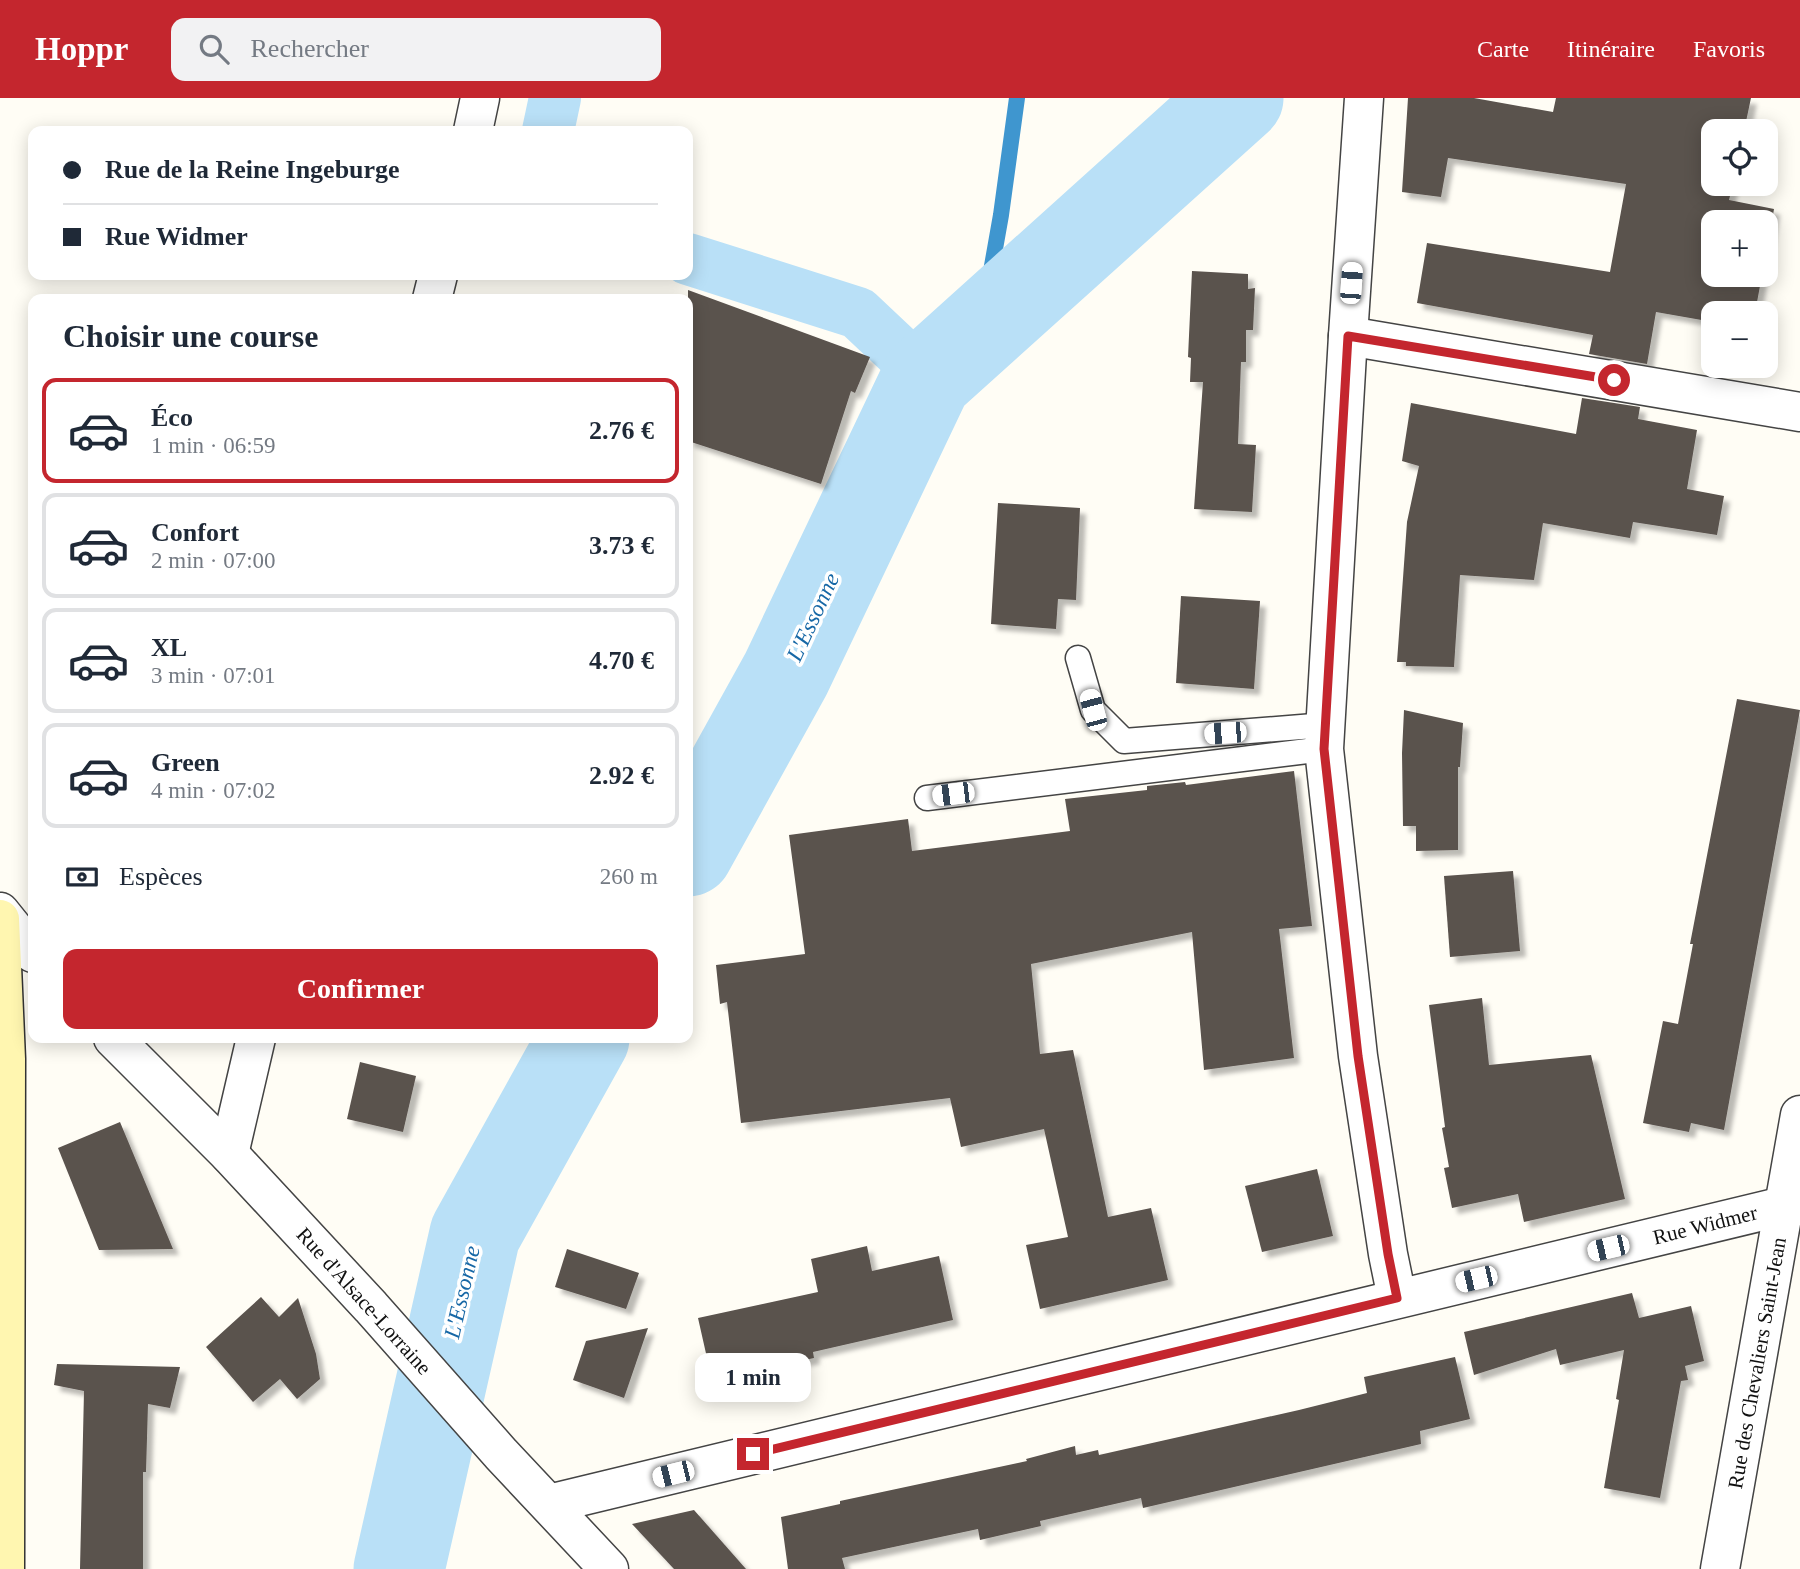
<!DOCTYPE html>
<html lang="fr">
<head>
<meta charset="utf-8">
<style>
	body { margin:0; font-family:Georgia,serif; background:#f2f2f3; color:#1f2937; height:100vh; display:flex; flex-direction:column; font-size:26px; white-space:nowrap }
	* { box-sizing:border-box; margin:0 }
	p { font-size:23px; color:#747a83 }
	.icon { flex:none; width:38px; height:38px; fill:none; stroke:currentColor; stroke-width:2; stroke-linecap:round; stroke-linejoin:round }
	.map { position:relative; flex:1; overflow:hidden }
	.drawer { position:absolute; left:28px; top:196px; width:665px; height:749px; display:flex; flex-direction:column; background:#fff; border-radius:14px; box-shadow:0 4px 18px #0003 }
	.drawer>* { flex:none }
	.banner { position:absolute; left:28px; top:28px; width:665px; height:154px; border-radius:14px; box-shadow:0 4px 18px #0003; display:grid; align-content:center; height:154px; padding:0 35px; background:#fff }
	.buttons { position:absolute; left:1701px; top:21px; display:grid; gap:14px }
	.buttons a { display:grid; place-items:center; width:77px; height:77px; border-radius:14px; background:#fff; box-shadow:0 4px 18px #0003; font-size:35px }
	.end { position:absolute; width:32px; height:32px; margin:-16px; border:9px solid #c4262e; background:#fff; box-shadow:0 0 0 4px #fff }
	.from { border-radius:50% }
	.bubble { position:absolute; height:49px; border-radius:14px; background:#fff; box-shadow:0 4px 18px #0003; font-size:23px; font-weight:700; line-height:49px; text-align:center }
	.car { position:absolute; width:21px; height:42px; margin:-21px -10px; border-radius:9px; box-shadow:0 0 5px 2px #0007; background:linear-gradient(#fff 24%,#345 0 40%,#fff 0 76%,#345 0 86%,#fff 0) }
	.banner b { display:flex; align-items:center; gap:24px; height:66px; font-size:26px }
	.banner b+b { border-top:2px solid #e0e1e3 }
	.banner i { width:18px; height:18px; background:#1f2937 }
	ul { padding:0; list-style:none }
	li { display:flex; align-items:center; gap:21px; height:105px; margin:0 14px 10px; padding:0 21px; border:4px solid #e0e1e3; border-radius:14px }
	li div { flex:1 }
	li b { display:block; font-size:26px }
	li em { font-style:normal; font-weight:700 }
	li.current { border-color:#c4262e }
	li>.icon { width:63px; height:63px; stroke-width:1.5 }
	h2 { padding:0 35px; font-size:32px; line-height:84px }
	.pay { display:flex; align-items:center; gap:18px; height:77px; padding:0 35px; font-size:26px }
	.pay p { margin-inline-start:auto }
	.cta { display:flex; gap:14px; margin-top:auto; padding:14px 35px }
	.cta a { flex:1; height:80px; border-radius:14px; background:#c4262e; color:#fff; font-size:28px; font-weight:700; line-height:80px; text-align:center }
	header { display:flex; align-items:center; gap:42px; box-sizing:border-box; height:98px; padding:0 35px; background:#c4262e; color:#fff }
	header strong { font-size:33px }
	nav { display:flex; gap:38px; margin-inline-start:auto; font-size:24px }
	.search { width:490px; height:63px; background:#f2f2f3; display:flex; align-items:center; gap:18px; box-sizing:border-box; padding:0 24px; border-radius:14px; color:#747a83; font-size:26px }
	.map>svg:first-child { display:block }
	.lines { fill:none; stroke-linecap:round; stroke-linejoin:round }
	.stream { stroke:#3f96cf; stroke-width:16 }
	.canal { stroke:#b9e0f7; stroke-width:52 }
	.river { stroke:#b9e0f7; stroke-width:91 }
	.building { fill:#5a524d; filter:url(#shadow) }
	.lane-casing { stroke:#444; stroke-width:27 }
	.street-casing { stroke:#444; stroke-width:41 }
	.secondary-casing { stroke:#333; stroke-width:41 }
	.lane { stroke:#fff; stroke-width:24 }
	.street { stroke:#fff; stroke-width:38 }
	.secondary { stroke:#fff6b0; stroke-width:38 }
	.route { stroke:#c4262e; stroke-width:9 }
	.labels { text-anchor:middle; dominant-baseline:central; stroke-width:7; stroke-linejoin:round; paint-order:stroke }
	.street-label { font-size:21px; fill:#111; stroke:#fff }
	.water-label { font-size:23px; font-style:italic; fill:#1768a6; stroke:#fff }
</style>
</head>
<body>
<header>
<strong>Hoppr</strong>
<div class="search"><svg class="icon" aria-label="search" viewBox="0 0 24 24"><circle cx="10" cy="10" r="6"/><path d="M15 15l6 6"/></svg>Rechercher</div>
<nav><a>Carte</a><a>Itinéraire</a><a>Favoris</a></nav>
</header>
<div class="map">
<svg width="1800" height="1471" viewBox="0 0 1800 1471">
	<defs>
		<filter id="shadow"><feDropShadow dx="6" dy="6" stdDeviation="2" flood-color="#0004"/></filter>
	</defs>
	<rect width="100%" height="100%" fill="#fffdf5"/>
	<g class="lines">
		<path class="stream" d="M927,280L987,196L1001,117L1017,0"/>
		<g class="canal">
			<path d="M548,33L555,0"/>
			<path d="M688,161L858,215L927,280"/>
		</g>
		<g class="river">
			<path d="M688,753L786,576L927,280L1238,0"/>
			<path d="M399,1471L475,1136L584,940"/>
		</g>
	</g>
	<g class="building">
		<path d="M1408,0H1474L1553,14L1556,0H1751L1744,33H1713V86H1733L1729,102L1774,111L1766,157V124H1713V177H1762L1755,215H1713V224L1656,214L1647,266L1589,256L1593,237L1417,205L1427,145L1610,174L1626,86L1448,60L1441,99L1402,94Z"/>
		<path d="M1192,173L1248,176V191L1255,190L1253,232H1246V264H1241L1238,346L1256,347L1252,414L1194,411L1203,284H1190L1191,260L1188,259Z"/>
		<path d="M688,192L870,259L855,295L851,293L821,386L688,343Z"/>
		<path d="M1582,300L1640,309L1638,321L1697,332L1687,391L1724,398L1717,437L1633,424L1630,440L1543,425L1534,482L1460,477L1454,569L1406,568V564H1397L1407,424L1419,368L1402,363L1411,305L1576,336Z"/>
		<path d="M998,405L1080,410L1076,502L1058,501L1056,531L991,526Z"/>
		<path d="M1181,498L1260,503L1254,591L1176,585Z"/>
		<path d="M1737,601L1800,612L1724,1032L1691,1025L1689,1034L1643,1025L1663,923L1678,926L1693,846H1690Z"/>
		<path d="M1404,612L1463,625L1460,669H1458V752L1416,753V728H1403L1402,655Z"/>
		<path d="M1294,673L1312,828L1279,831L1294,960L1204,972L1192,834L1031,866L1040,956L1073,952L1108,1119L1151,1110L1168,1182L1040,1211L1026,1147L1068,1139L1044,1031L961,1049L950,1000L741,1025L727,904L720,906L716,867L805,856L789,737L908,721L912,753L1070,733L1065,701L1147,692V688L1185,684L1186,687Z"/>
		<path d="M1513,773L1520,853L1450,859L1444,778Z"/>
		<path d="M1482,900L1489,967L1591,957L1625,1101L1524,1124L1518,1096L1452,1110L1444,1070L1449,1069L1442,1030L1445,1029L1429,907Z"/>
		<path d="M360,964L416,978L403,1034L347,1021Z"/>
		<path d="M120,1024L173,1151L99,1152L58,1050Z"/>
		<path d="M1317,1071L1333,1138L1262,1154L1245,1088Z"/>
		<path d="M867,1148L872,1173L939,1158L953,1222L813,1254L814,1260L712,1282L698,1220L818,1194L811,1161Z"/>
		<path d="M567,1151L639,1175L626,1211L555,1189Z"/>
		<path d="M1632,1195L1639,1220L1691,1208L1704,1263L1685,1268L1688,1282L1681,1283L1660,1400L1604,1390L1619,1302L1616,1301L1624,1252L1560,1267L1556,1251L1474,1277L1464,1234Z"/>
		<path d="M261,1199L279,1219L298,1200L316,1256L320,1281L297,1301L280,1281L253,1304L206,1249Z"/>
		<path d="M648,1230L624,1300L573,1282L586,1243Z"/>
		<path d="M1455,1259L1470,1321L1420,1333L1421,1346L1143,1410L1141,1400L1040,1423L1041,1428L980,1442L978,1431L842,1460L845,1471H788L781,1419L840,1406V1403L1027,1363L1026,1361L1075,1348L1076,1357L1098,1352L1099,1357L1299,1312L1367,1295L1364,1279Z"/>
		<path d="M57,1266L180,1269L170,1310L148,1306L146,1374H143V1471H80L84,1293L54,1287Z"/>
		<path d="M694,1412L746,1471H674L632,1426Z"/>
	</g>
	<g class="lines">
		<g class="lane-casing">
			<g id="lane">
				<path d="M1078,560L1093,612L1124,643L1326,627"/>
				<path d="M927,700L1324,651"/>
			</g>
		</g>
		<g class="street-casing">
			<g id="street">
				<path d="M1364,0L1348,238L1324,651L1358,958L1388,1156L1397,1200"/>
				<path d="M473,33L480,0"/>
				<path d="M432,201L438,177"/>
				<path d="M1348,238L1800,314"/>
				<path d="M0,814L33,855"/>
				<path d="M113,940L229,1056L371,1209L501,1356L609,1471"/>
				<path d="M229,1056L256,940"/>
				<path d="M549,1406L1800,1104"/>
				<path d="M1720,1471L1800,1017"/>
			</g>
		</g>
		<g class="secondary-casing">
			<path id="secondary" d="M0,821L6,961L5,1471"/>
		</g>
		<use href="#lane" class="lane"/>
		<use href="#street" class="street"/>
		<use href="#secondary" class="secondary"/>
	</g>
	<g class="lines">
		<path class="route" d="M753,1356L1397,1200L1388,1156L1358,958L1324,651L1348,238L1614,282"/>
	</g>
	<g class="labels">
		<g class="street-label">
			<text transform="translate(1705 1127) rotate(-14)">Rue Widmer</text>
			<text transform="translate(364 1203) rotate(48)">Rue d'Alsace-Lorraine</text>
			<text transform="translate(1757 1265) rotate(-80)">Rue des Chevaliers Saint-Jean</text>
		</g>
		<g class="water-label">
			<text transform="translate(813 519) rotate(-65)">L'Essonne</text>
			<text transform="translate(462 1194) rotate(-77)">L'Essonne</text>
		</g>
	</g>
</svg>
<div class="buttons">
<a><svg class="icon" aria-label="locate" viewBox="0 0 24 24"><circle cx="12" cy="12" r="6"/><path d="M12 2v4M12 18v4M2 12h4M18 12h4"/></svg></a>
<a>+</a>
<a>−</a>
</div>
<i class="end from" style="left:1614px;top:282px"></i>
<i class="end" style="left:753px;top:1356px"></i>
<div class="bubble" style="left:695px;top:1255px;width:116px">1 min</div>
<i class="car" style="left:1351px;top:185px;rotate:4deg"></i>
<i class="car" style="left:1093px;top:612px;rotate:345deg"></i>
<i class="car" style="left:1225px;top:635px;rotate:266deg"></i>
<i class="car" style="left:953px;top:696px;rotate:263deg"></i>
<i class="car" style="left:1608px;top:1150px;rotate:257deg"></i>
<i class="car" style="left:1476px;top:1181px;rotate:257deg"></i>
<i class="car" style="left:673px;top:1376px;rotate:256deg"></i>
<div class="banner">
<b><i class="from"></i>Rue de la Reine Ingeburge</b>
<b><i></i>Rue Widmer</b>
</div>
<section class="drawer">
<h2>Choisir une course</h2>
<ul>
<li class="current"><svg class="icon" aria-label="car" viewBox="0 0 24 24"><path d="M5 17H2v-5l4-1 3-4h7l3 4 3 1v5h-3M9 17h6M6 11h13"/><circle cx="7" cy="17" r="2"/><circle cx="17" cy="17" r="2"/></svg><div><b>Éco</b><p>1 min · 06:59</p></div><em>2.76 €</em></li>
<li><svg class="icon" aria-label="car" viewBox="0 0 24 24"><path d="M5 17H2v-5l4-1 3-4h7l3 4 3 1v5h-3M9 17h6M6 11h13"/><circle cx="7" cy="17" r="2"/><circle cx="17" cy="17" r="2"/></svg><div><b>Confort</b><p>2 min · 07:00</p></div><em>3.73 €</em></li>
<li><svg class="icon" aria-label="car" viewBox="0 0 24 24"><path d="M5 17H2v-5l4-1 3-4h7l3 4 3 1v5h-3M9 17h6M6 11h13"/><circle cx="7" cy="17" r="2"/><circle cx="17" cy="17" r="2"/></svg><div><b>XL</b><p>3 min · 07:01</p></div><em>4.70 €</em></li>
<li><svg class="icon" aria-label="car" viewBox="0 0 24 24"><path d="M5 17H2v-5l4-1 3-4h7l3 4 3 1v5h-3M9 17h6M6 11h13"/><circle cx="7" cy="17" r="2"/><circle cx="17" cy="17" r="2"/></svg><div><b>Green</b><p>4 min · 07:02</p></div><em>2.92 €</em></li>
</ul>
<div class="pay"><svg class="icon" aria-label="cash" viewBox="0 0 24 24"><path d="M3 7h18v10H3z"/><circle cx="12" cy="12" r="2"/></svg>Espèces<p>260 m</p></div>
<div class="cta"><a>Confirmer</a></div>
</section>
</div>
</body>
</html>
